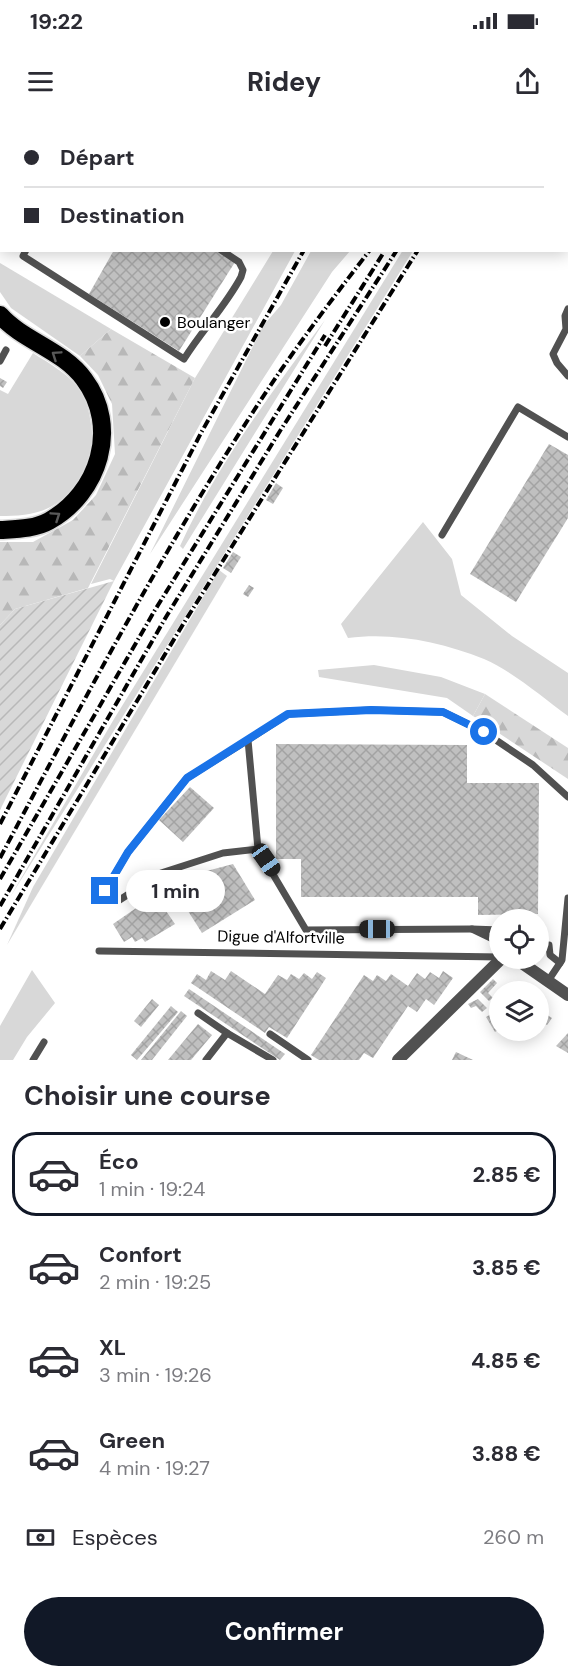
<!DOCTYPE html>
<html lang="fr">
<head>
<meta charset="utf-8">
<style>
	body { margin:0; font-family:"DM Sans",sans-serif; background:#f2f2f3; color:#2b2b33; height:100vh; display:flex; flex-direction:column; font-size:22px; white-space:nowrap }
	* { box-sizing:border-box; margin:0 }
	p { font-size:20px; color:#7c7c81 }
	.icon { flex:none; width:33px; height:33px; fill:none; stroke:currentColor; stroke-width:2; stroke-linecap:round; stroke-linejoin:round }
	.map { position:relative; height:940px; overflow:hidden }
	.drawer { display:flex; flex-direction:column; background:#fff; flex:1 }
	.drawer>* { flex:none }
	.hud { position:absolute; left:0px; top:0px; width:568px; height:132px; box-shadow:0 3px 15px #0003; display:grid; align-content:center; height:132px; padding:0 24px; background:#fff }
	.controls { position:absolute; left:489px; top:789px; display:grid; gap:12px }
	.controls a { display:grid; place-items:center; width:60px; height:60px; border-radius:50%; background:#fff; box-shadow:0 3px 15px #0003; font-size:30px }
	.end { position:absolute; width:27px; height:27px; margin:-14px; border:8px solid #1a73e8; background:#fff; box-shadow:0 0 0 3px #fff }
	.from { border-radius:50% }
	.bubble { position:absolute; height:42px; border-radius:21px; background:#fff; box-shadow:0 3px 15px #0003; font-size:20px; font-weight:700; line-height:42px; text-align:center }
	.car { position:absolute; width:18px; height:36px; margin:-18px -9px; border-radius:8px; box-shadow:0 0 4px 2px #0007; background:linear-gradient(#222 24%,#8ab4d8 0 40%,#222 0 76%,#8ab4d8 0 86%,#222 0) }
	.hud b { display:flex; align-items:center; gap:21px; height:57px; font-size:22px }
	.hud b+b { border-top:2px solid #e1e1e2 }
	.hud i { width:15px; height:15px; background:#2b2b33 }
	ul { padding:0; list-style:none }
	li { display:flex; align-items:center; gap:18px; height:84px; margin:0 12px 9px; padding:0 12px; border:3px solid transparent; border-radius:24px }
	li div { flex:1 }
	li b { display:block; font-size:22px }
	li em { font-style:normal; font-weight:700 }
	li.current { border-color:#111827 }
	li>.icon { width:54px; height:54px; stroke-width:1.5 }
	h2 { padding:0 24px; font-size:27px; line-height:72px }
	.pay { display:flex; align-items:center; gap:15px; height:66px; padding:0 24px; font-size:22px }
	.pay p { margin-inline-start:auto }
	.action { display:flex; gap:12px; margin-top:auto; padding:12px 24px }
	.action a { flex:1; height:69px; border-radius:36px; background:#111827; color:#fff; font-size:24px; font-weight:700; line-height:69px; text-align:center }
	.status { display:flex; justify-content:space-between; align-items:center; height:42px; padding:0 30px; background:#fff; direction:ltr }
	.status svg { height:16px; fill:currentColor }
	header { display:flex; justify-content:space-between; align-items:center; height:78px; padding:0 24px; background:#fff; font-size:27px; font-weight:700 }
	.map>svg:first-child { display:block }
	.grass { fill:#d8d8d8 }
	.forest { fill:url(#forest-firs) }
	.garden { fill:url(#garden-furrows) }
	.building { fill:url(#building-cross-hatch) }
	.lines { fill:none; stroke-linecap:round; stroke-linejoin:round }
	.highway-casing { stroke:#dbdbdb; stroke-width:21 }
	.path { stroke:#737373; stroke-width:2; stroke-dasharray:1.5 3; stroke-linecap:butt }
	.lane { stroke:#515151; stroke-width:7 }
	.street { stroke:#515151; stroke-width:12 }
	.highway { stroke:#000; stroke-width:18 }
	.rail { stroke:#000; stroke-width:4; stroke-dasharray:9 3 1.5 3; stroke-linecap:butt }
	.oneway { stroke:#595959 }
	.route { stroke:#1a73e8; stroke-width:8 }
	.poi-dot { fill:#000; stroke:#fff; stroke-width:2 }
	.labels { text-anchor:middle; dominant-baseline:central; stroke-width:5; stroke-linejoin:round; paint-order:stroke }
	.poi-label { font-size:16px; fill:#000; stroke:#fff; text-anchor:start }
	.street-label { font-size:16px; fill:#000; stroke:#fff }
</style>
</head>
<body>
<div class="status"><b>19:22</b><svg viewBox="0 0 49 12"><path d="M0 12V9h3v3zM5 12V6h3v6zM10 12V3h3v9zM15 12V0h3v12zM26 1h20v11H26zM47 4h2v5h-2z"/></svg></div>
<header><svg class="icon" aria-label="menu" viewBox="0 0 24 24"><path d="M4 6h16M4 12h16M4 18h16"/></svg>Ridey<svg class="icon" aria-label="share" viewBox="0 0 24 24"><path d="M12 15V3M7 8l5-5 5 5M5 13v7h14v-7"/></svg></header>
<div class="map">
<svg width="568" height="940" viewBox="0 0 568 940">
	<defs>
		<pattern id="forest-firs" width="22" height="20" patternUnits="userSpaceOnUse" patternTransform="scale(1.5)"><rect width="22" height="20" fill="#d8d8d8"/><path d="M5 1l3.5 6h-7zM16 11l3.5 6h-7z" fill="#b8b8b8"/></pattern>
		<pattern id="garden-furrows" width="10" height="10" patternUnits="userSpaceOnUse" patternTransform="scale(1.5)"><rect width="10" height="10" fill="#d8d8d8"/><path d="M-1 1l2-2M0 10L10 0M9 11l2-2" fill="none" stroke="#b8b8b8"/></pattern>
		<pattern id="building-cross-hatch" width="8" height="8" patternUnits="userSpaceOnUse" patternTransform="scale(1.5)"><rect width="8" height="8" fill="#c0c0c0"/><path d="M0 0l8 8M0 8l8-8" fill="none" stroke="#a3a3a3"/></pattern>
	</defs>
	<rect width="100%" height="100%" fill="#fff"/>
	<g class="grass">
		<path d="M403,130L413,131L9,779L114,599Z"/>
		<path d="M273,131H295L114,461L110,459L91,464L195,258Z"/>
		<path d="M311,131H350L332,152L150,434L263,206L281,185Z"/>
		<path d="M0,143L111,209L80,236L11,188L0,172Z"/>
		<path d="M325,200L183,429L180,426C217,345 272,272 325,200Z"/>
		<path d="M33,233C50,244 71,255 82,273C90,286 96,326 91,340C85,354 70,375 57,383C40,395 19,396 0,396V270L8,274Z"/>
		<path d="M423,402L452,439L461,475L512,516L568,553V596C542,577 514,552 484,539C441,522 394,512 348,518L341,504Z"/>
		<path d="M219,450L227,456L7,825L33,767Z"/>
		<path d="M374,545L441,557L485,574L473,596L447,578L319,557L318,550Z"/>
		<path d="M32,850L55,883L27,917L13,940H0V906Z"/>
	</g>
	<g class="forest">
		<path d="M111,209L195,258L88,468L15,489L0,505V422H33L73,400L96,375L115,334L112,284L98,255L80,236Z"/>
		<path d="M485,574L568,628V659L473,596Z"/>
	</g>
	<path class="garden" d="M114,461L0,690V505L15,489Z"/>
	<g class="building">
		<path d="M114,130H217L235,142L179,231L89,174Z"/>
		<path d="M0,258L7,262L3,268L0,266Z"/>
		<path d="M549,324L568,335V398L516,482L470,454Z"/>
		<path d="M276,363L283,368L273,384L266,380Z"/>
		<path d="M233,432L241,437L231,453L223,448Z"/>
		<path d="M249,465L254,468L248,477L243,474Z"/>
		<path d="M276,624L467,625V663H539L538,794L478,795V777H301V739H276Z"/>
		<path d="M190,667L214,688L183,722L159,700Z"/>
		<path d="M233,744L255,780L202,813L169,761Z"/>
		<path d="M155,775L175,804L145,822L142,818L135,822L132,817L124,822L113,804Z"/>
		<path d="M211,851L225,860L231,851L265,874L278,855L287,860L291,854L299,859L304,853L312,859L317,852L326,858L287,918L269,907L265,913L191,863L197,854L206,860Z"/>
		<path d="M443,851L453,858L434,885L426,879L417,892L408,886L373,938L364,933L359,940H319L311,935L364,855L373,861L377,855L386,861L391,854L408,866L417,853L425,859L430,852L439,858Z"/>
		<path d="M493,859L497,863L488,873L493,878L489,881L480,872Z"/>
		<path d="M189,869L285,934L280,940L184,876Z"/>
		<path d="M152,879L159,885L141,907L134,901Z"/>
		<path d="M478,879L487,888L482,892L476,886L471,888L468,884Z"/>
		<path d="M171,886L178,892L137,940L131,935Z"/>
		<path d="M498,890L500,909L495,912L486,897Z"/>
		<path d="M181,891L187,896L152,940H141Z"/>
		<path d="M546,894L552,898L547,905L542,902Z"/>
		<path d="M198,904L212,915L191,940H168Z"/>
		<path d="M568,913V933L556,926Z"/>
		<path d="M456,932L473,940H452Z"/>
	</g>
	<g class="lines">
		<g class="highway-casing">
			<g id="highway">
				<path d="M32,2L33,0"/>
				<path d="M63,2L64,0"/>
				<path d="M0,53L2,50"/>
				<path d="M0,98L2,96"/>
				<path d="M0,195C23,221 63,230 84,259C120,307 99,373 49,401C35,409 16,409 0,410"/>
			</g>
		</g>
		<g class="path">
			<path d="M13,2L14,0"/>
			<path d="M82,2L83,0"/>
			<path d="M0,21L2,19"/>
			<path d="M0,131L2,129"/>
			<path d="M534,794V800"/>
		</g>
		<g class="lane">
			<path d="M26,130L23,136L184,239C202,210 225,187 241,157L243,150L239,142L221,130"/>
			<path d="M568,189L565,196L566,209L553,234L557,243L568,256"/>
			<path d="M0,241L6,230"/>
			<path d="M442,415L518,287L568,317"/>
			<path d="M248,620L187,658L128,732L105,771L118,781L161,753L223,733L258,729"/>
			<path d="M472,809L306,810L258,729L248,620L288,594L371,590L443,592L484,612L533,645L568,677"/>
			<path d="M500,810L472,809L497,821L500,827"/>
			<path d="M549,825L550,835L560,843"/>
			<path d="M99,831L500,837"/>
			<path d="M548,861L562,840L568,778"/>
			<path d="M198,893L227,913"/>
			<path d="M270,914L308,940"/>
			<path d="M33,940L44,922"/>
			<path d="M206,940L227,913L273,940"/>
		</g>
		<g class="street">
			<path d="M510,838L519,841L568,875"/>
			<path d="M398,940L502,838"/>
		</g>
		<use href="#highway" class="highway"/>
		<g class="rail">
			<path d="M384,2L385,0"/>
			<path d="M449,2L450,0"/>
			<path d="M472,2L473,0"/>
			<path d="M500,2L501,0"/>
			<path d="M325,226L384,132"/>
			<path d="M0,704L201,313L304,130"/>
			<path d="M0,738C80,587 160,435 253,292C289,236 329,183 370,130"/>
			<path d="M0,759L155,490L325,215"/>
			<path d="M0,786L166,497L280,311L397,130"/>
			<path d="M0,809L182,506L418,130"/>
		</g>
	</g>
	<defs><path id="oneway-chevron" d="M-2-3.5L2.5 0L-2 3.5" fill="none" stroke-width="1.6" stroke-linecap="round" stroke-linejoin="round" transform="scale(1.5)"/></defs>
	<g class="oneway">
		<use href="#oneway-chevron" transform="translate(56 235) rotate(-146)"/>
		<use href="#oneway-chevron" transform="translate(56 396) rotate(-34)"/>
	</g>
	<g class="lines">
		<path class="route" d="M105,771L128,732L187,658L288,594L371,590L443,592L484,612"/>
	</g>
	<circle class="poi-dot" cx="165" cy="202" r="6"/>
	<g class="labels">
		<g class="poi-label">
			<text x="177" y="202">Boulanger</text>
		</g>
		<g class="street-label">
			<text transform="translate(281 817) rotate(1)">Digue d'Alfortville</text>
		</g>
	</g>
</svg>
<div class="controls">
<a><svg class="icon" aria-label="locate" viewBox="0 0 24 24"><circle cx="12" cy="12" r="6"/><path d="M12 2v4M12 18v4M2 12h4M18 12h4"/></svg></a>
<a><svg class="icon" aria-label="layers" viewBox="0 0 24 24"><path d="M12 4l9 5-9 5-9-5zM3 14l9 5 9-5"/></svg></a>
</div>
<i class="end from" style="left:484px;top:612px"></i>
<i class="end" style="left:105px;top:771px"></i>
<div class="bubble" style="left:126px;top:750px;width:99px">1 min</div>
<i class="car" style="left:266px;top:740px;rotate:145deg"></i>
<i class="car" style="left:377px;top:809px;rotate:270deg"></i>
<div class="hud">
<b><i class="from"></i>Départ</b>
<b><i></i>Destination</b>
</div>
</div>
<section class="drawer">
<h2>Choisir une course</h2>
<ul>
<li class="current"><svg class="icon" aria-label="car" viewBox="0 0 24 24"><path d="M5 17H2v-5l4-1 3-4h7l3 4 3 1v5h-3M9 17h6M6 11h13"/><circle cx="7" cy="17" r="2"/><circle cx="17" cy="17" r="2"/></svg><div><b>Éco</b><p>1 min · 19:24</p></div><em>2.85 €</em></li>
<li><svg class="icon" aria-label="car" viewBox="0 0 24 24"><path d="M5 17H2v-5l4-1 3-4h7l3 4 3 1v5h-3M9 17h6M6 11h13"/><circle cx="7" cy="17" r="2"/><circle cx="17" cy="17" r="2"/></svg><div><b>Confort</b><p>2 min · 19:25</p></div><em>3.85 €</em></li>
<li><svg class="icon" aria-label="car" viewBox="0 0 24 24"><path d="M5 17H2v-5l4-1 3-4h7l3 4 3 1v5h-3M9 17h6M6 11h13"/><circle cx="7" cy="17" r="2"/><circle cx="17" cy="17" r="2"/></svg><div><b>XL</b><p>3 min · 19:26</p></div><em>4.85 €</em></li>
<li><svg class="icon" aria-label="car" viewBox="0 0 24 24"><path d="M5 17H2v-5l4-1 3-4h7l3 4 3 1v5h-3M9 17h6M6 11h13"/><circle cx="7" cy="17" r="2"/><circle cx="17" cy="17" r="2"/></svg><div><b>Green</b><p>4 min · 19:27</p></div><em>3.88 €</em></li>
</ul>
<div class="pay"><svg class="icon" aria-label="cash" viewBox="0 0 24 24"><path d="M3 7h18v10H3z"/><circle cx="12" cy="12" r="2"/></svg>Espèces<p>260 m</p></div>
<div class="action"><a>Confirmer</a></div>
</section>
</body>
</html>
